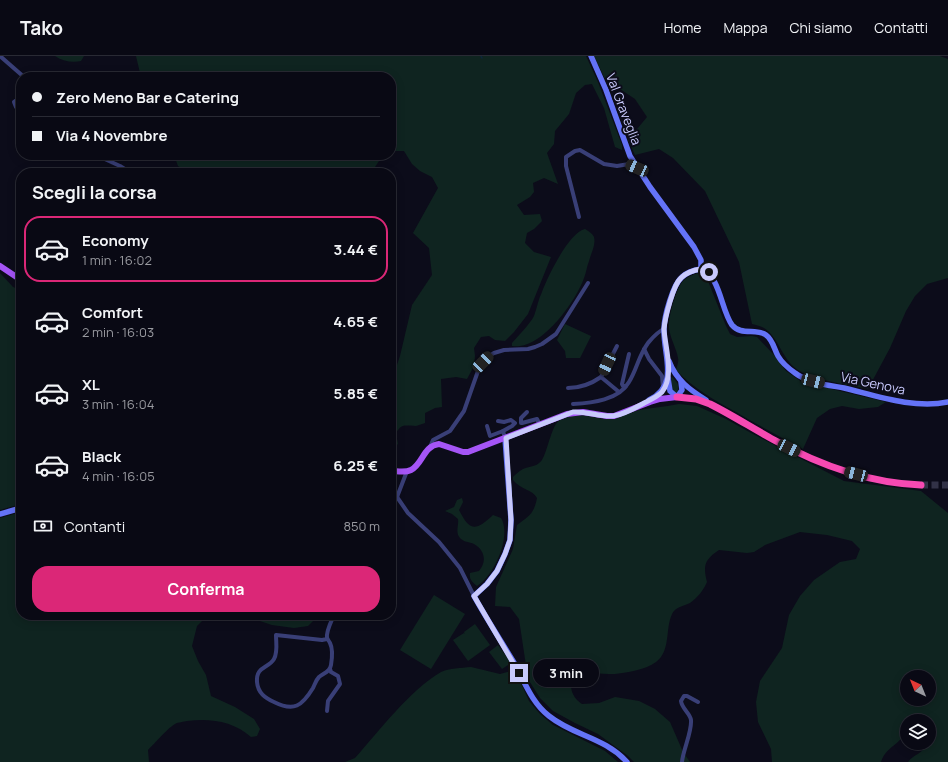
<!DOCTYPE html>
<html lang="it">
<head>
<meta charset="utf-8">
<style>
	body { margin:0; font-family:Manrope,sans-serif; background:#12121d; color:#f1f3f6; height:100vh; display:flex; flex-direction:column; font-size:15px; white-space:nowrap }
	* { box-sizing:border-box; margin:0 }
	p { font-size:13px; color:#999aa0 }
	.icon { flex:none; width:22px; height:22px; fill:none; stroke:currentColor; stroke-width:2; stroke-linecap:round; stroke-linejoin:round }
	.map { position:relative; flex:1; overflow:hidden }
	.side { position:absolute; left:16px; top:112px; width:380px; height:452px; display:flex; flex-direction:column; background:#090914; border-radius:16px; box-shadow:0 2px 10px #0003,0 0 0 1px #292a34 }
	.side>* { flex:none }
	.banner { position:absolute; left:16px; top:16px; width:380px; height:88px; border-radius:16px; box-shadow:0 2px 10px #0003,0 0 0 1px #292a34; display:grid; align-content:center; height:88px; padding:0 16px; background:#090914 }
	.needle { width:26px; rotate:317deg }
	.fabs { position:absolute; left:900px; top:614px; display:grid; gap:8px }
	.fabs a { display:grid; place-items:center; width:36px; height:36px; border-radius:50%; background:#090914; box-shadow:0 2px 10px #0003,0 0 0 1px #292a34; font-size:20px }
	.end { position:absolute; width:18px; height:18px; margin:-9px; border:5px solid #c8c9fc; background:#111; box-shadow:0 0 0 2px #111 }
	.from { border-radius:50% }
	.bubble { position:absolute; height:28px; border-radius:14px; background:#090914; box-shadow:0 2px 10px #0003,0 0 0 1px #292a34; font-size:13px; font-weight:700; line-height:28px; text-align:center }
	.car { position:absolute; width:12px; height:24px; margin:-12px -6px; border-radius:5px; box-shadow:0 0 3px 1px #0007; background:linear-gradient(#222 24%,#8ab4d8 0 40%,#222 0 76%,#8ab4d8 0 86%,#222 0) }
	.banner b { display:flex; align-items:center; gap:14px; height:38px; font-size:15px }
	.banner b+b { border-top:1px solid #292a34 }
	.banner i { width:10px; height:10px; background:#f1f3f6 }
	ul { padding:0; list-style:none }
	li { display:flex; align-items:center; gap:12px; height:66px; margin:0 8px 6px; padding:0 8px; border:2px solid transparent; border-radius:16px }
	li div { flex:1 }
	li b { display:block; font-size:15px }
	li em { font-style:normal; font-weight:700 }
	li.selected { border-color:#db2777 }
	li>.icon { width:36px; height:36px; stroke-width:1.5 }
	h2 { padding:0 16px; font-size:18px; line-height:48px }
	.pay { display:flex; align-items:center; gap:10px; height:44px; padding:0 16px; font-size:15px }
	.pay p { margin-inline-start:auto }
	.action { display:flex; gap:8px; margin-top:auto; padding:8px 16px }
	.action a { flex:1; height:46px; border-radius:16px; background:#db2777; color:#fff; font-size:16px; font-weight:700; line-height:46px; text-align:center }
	header { display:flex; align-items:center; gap:24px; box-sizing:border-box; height:56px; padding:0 20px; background:#090914; border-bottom:1px solid #292a34 }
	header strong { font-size:19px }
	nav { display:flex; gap:22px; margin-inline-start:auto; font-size:14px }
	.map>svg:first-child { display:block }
	.green { fill:#0f2420; fill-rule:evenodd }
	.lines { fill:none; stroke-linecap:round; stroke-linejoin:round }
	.stream { stroke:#0d263d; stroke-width:1.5 }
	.highway-tunnel { stroke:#323247; stroke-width:7; stroke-dasharray:7 3.5; stroke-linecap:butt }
	.street { stroke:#393f77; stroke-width:4 }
	.secondary { stroke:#6473f7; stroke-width:5.5 }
	.primary { stroke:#a555f6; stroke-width:6 }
	.highway { stroke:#f649b2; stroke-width:7 }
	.route { stroke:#c8c9fc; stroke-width:5 }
	.labels { text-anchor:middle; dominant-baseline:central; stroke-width:4; stroke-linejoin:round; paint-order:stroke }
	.street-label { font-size:13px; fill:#c8c9fc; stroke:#0c0c1a }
</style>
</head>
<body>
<header>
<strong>Tako</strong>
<nav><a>Home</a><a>Mappa</a><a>Chi siamo</a><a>Contatti</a></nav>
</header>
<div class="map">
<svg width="948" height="706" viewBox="0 0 948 706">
	<rect width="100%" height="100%" fill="#0c0c1a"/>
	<g class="green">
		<path d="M55,0H84L81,5C72,7 62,5 55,0Z"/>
		<path d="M136,0H586L598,26L622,89V94L615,91L604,52L592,28L585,29L576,37L569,58L555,75L554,88L547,97L558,128L544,122L533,127L534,136L530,141L517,149L524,159L540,158L542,165L534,173L527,177L525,187L534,196L551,201L528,258L514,276L505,285L495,284L489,280L481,281L474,292L475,300L474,310L467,323L456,321L441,323L442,351L435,352L425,357V367C422,368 419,369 416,370C405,370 402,367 396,377L398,388L391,394V323L393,321L400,300L412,249L432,219L429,192L413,177L438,132L432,121L420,115L412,108L404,95H391V21H142L140,17Z"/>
		<path d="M594,0H940L948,3V222L927,228L915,240L906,255L890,292L868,333C849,329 807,323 794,311C782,301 778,281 764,272C761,270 756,269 752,268L739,206L705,135L673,102L659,93L635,99L628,84L647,61L635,43L605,23Z"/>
		<path d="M174,99H383L371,117H189L178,110Z"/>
		<path d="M585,173C588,175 592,177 594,181C596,189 591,197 589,205C587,210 586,217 584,222C576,245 541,295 512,290V287C518,280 530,268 534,260C537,252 538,244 542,236C547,222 569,176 585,173Z"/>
		<path d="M0,217L13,231L21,234V448L0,454Z"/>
		<path d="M699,217L704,218L706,220L726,270L730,278L737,281L752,280L757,281L774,299L786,315L802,326L886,346L878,351L859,353L842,350L830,353L817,362L803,393C780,381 758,369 736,356C714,344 693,332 676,314C677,310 679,305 678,302C677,294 670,282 669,272C668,262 676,233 683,225C687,221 694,218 699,217Z"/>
		<path d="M565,268L591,280L580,302H566L565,295L557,284Z"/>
		<path d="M672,321C678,327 681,331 676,338L672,334L671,322Z"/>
		<path d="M679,348L697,350L726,363L751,377L844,425L921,435L948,457V706H908C915,697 922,699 927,687H929V663L921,659L915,661L910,665H907C907,689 887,687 881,706H772L771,693L758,666L756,646L760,625L782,592L789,559L800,540L814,524L840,506L856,503L860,493L852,485L827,479L800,476L765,489L754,496L747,497L719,494C704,504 703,510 707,526C703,535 698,541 690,547C684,550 675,551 672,558C665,573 671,595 656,606C645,614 629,616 615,618C604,619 571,611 571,631C572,639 576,644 582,648L599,647L615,641L639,645L655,653L670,666L683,696L690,706H634L628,700L598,678L575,667L553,655L540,642L528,623L519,563L510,551L495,550L496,531L513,493L517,469C529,460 534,458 537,442C532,433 521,434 513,424V421C516,418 519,415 523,413C530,410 539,411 543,402C548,393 552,368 560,364C578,353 592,363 608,363C618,363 625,357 634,355C649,352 664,351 679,348ZM907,621H929V643H907Z"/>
		<path d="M462,442L463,446L459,454C470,476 476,475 493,459L501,462C512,480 494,520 477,530C472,526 469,523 470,517L479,515C487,506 485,494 474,488C470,486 463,486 460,482C455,476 459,470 458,463L452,458L445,455L454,451L457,444Z"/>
		<path d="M21,456V559H317L315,563L308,570L294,572L272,569L257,564L226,562L215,559L202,565L197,570L192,590L198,605L206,619L211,640L235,651L254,663L260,673L257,680L251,681C233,665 210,662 187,665C184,666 178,666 175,668C169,671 155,687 148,694L149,706H0V462Z"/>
		<path d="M434,539L465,558L431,613L400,594Z"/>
		<path d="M475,568L490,589L468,605L453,584L464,577L465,578L464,576Z"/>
		<path d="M498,589L511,607L502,613L489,596Z"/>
		<path d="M471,611L500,618L515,614L529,645L540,658L553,669L605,695L618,706H345L355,702C380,674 409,635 441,616C449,612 462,612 471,611Z"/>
	</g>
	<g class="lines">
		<path class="stream" d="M481,0L482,2"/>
		<path class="highway-tunnel" d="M921,429H948"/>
		<g class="street">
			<path d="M0,0L24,21"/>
			<path d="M21,43L17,44L14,46L16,51L21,56"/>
			<path d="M96,99L120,110L131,117"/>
			<path d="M579,161L566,110V101L575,95L580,94L604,108L617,110L629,108L637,112"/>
			<path d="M644,293L649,303L662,320L663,331"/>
			<path d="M601,321L617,290"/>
			<path d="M626,330H623L622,328L629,298"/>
			<path d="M568,332C581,332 591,328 601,321L619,336"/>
			<path d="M573,348C592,347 619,344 629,326C637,313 638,301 648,287C653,281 657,276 664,273"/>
			<path d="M527,356L521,362V367H522L537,363L540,369"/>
			<path d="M498,365L504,366L511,364L515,367L512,370L503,375"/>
			<path d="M487,370L490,380L503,375L505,382"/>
			<path d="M430,391L433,384L450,375L464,355L478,315L489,300L494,297L504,294L528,293L535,291L542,288L556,278L588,227"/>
			<path d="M397,441L408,457L439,486L452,502L460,512L474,540"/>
			<path d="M397,441L407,415"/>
			<path d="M327,583L322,584L276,579C276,587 278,596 274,603C268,613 256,610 257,626C258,637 265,642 274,646C294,656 302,650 313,632C315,628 316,624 319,621C324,617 330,616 331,609C332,603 333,593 330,587C329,585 328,584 327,582C326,575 331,566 334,559"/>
			<path d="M327,655L328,645L340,628L338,620L331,616L330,613"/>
			<path d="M682,706C683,694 692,676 691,664C690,657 682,653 681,645L684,640H687L698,646"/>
		</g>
		<g class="secondary">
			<path d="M591,0L606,34L630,100L650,131L694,191L701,204V213"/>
			<path d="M669,305C676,324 690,334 706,344"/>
			<path d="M668,322L670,335L677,341L682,334L681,326"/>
			<path d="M649,344C680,329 663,299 664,273C664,261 673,228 682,221C687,216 694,214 701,213C720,219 721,254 732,269C741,280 756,272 766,279C773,284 774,293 778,300C782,307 788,312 795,317C808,327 828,329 844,332C877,340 914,353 948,346"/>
			<path d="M505,382L511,464L510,484L505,498L497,515L487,528L474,540C486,562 500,583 513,605C524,624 531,646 549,660C574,680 604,681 627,706"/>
			<path d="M0,458L21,452"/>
		</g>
		<g class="primary">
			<path d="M0,210L21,224"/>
			<path d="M391,415C397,415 405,417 411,414C423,408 423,390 439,388L463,396H468L567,358L583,356L607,360H614L650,346L660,343L677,341"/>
		</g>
		<path class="highway" d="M677,341L696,343L710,348C732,359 752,372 774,384C819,409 869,427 921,429"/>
	</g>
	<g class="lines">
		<path class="route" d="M519,617L474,540L487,528L497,515L505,498L510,484L511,464L506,382L573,356C587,355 599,361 613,360C623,359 635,352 644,347C650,344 657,341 662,336C675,319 665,292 664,273C665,262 673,229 681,222C686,217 694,214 701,213L709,216"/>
	</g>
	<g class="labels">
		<g class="street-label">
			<text transform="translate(624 53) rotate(69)">Val Graveglia</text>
			<text transform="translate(873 327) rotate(12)">Via Genova</text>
		</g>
	</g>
</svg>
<div class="fabs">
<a><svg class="needle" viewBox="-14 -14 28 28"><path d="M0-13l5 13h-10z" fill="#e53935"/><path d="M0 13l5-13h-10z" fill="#999aa0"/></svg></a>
<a><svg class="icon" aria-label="layers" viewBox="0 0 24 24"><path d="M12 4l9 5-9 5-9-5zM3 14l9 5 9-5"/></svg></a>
</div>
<i class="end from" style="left:709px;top:216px"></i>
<i class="end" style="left:519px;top:617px"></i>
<div class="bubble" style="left:533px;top:603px;width:66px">3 min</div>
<i class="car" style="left:637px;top:112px;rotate:294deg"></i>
<i class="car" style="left:483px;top:306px;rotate:44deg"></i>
<i class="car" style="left:607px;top:308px;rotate:205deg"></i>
<i class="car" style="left:813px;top:325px;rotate:104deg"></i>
<i class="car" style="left:789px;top:392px;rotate:116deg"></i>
<i class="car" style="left:856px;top:418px;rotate:285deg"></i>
<div class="banner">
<b><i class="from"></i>Zero Meno Bar e Catering</b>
<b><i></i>Via 4 Novembre</b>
</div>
<section class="side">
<h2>Scegli la corsa</h2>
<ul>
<li class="selected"><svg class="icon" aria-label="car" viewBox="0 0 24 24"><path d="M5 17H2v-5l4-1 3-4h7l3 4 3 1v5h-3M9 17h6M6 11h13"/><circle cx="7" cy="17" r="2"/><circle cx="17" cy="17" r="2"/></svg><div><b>Economy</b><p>1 min · 16:02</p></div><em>3.44 €</em></li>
<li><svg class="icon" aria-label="car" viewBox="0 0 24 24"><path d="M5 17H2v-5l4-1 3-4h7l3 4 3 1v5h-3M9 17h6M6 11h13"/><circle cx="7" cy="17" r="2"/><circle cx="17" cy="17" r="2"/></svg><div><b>Comfort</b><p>2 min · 16:03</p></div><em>4.65 €</em></li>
<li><svg class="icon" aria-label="car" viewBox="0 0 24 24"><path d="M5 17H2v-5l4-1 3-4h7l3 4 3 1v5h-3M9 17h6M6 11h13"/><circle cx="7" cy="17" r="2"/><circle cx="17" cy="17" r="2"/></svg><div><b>XL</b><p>3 min · 16:04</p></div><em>5.85 €</em></li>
<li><svg class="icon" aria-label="car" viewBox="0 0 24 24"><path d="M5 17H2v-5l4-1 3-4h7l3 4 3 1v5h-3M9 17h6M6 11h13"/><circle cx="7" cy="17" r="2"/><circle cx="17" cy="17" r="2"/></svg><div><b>Black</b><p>4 min · 16:05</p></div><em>6.25 €</em></li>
</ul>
<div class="pay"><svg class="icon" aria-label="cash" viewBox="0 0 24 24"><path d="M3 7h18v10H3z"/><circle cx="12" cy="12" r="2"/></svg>Contanti<p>850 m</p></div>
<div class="action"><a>Conferma</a></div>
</section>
</div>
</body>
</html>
